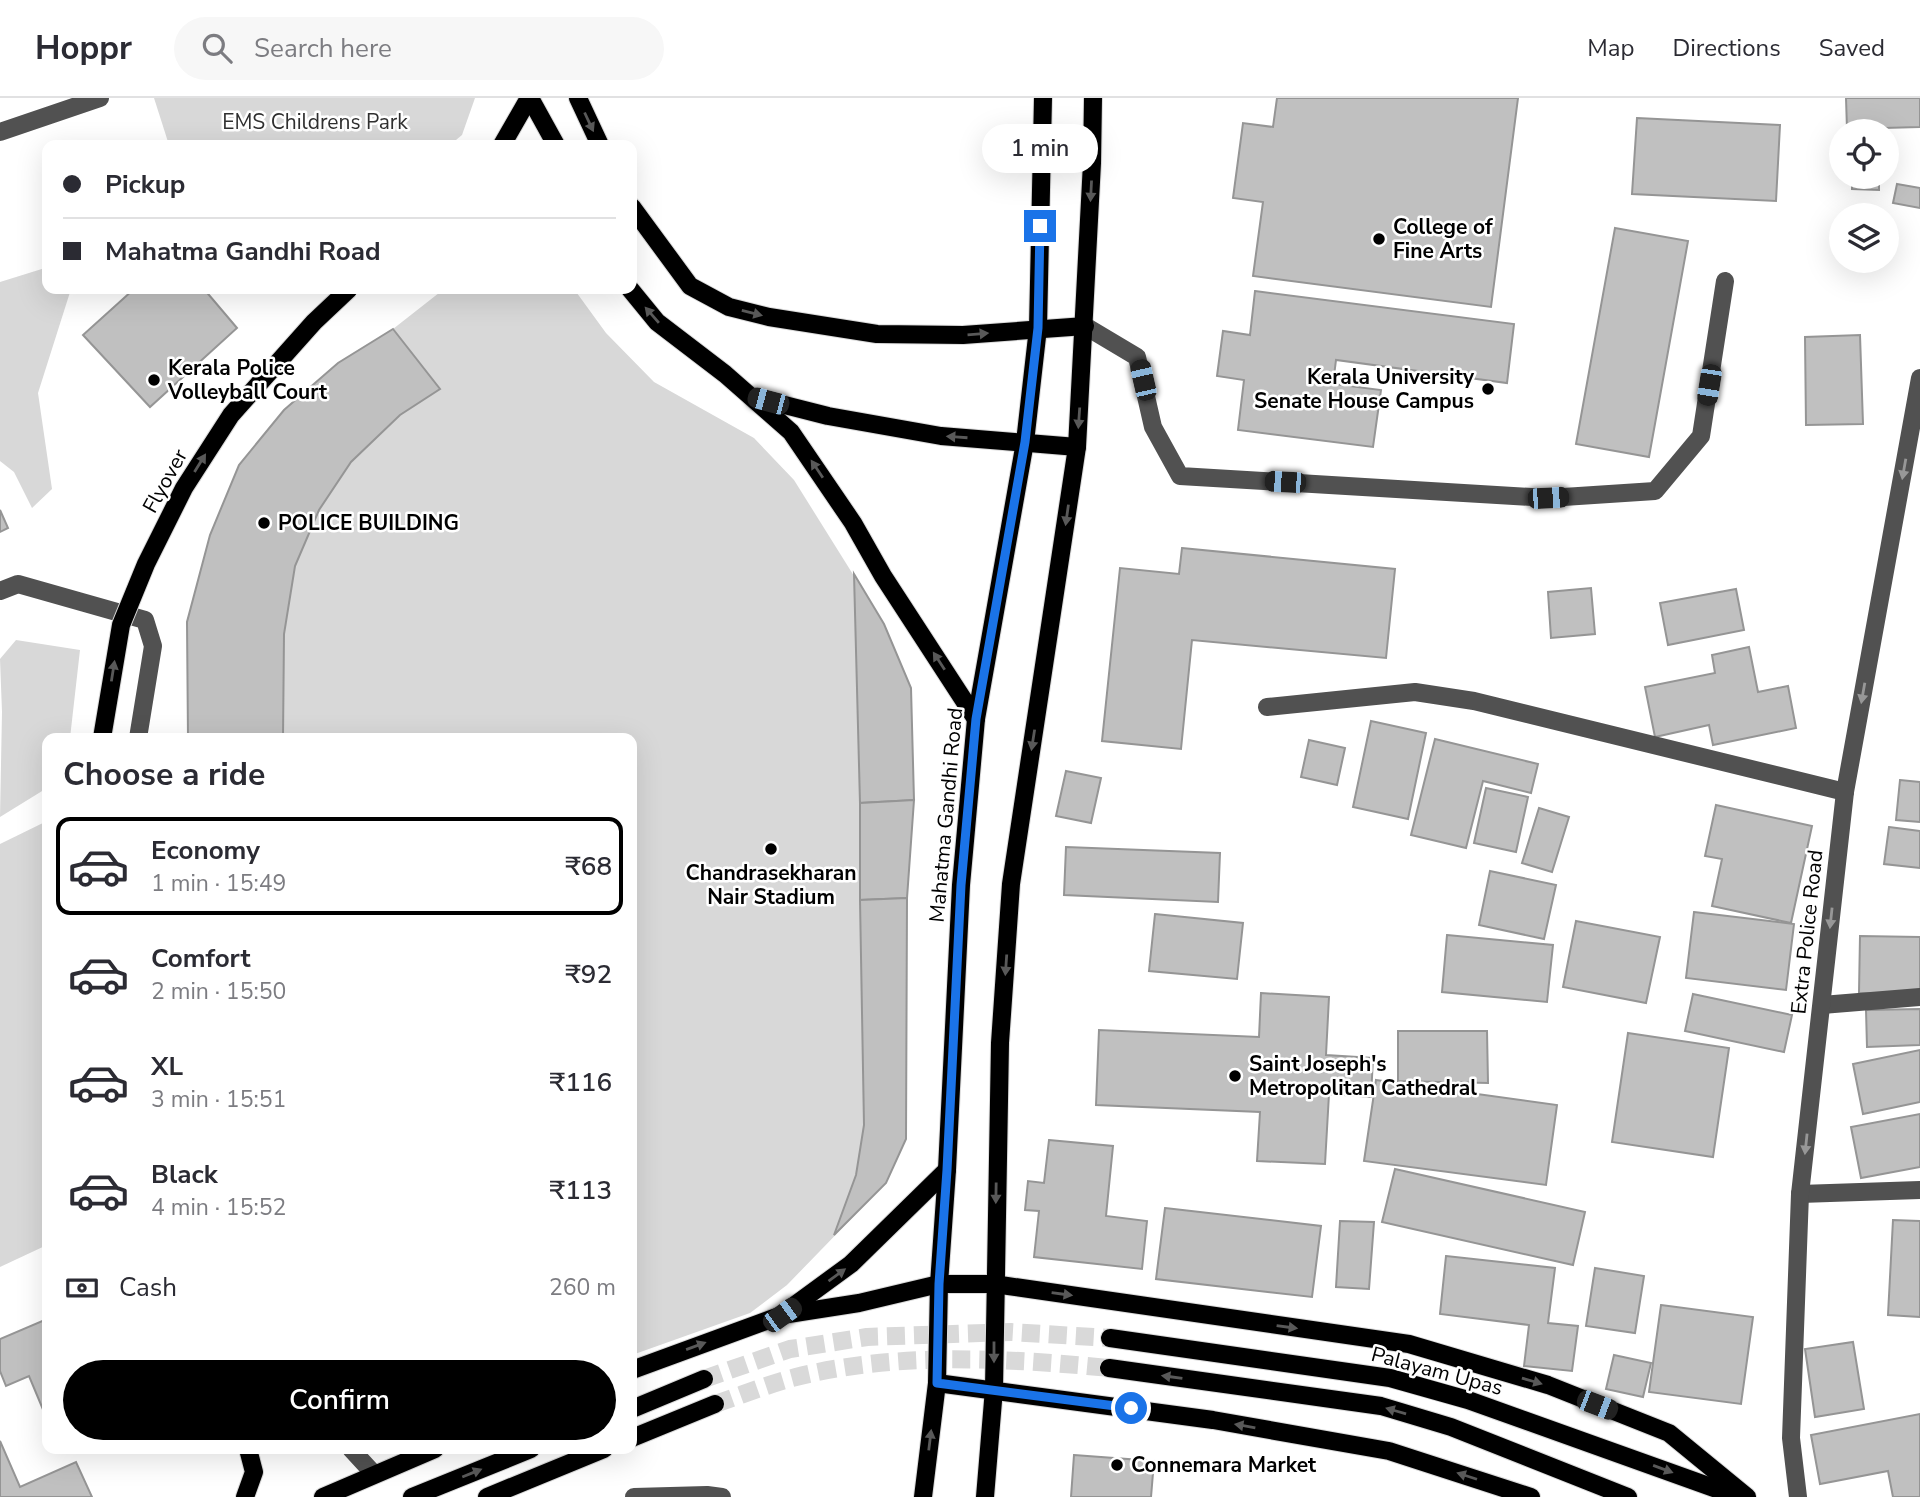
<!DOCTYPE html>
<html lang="en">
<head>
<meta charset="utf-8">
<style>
	body { margin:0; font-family:"Nunito Sans",sans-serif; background:#f7f7f7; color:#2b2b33; height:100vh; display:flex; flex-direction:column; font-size:26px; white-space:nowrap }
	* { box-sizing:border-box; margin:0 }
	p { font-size:23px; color:#7c7c81 }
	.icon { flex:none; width:38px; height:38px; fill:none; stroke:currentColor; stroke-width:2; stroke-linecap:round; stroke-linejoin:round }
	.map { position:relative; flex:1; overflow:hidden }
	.sheet { position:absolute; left:42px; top:635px; width:595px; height:721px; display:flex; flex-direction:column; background:#fff; border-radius:14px; box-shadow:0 7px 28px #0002 }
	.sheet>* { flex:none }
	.hud { position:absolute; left:42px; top:42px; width:595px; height:154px; border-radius:14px; box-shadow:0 7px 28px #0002; display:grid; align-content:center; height:154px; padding:0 21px; background:#fff }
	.fabs { position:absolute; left:1829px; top:21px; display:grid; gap:14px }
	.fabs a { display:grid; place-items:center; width:70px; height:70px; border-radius:50%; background:#fff; box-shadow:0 7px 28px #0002; font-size:35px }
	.end { position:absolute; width:32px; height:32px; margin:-16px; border:9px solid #1a73e8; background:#fff; box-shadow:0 0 0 4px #fff }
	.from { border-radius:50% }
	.bubble { position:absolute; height:49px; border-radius:24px; background:#fff; box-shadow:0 7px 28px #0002; font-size:23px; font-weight:600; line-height:49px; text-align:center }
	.car { position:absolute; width:21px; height:42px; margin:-21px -10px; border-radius:9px; box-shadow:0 0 5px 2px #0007; background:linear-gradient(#222 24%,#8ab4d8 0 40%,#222 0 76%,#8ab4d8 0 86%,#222 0) }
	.hud b { display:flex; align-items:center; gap:24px; height:66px; font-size:26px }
	.hud b+b { border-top:2px solid #e1e1e2 }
	.hud i { width:18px; height:18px; background:#2b2b33 }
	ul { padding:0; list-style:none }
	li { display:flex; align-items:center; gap:21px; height:98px; margin:0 14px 10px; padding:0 7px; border:4px solid transparent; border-radius:14px }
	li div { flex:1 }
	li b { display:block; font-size:26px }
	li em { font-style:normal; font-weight:600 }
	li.on { border-color:#000 }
	li>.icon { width:63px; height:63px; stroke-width:1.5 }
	h2 { padding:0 21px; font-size:32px; line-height:84px }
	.pay { display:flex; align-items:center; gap:18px; height:77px; padding:0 21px; font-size:26px }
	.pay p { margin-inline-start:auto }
	.button { display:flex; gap:14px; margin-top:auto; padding:14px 21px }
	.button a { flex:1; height:80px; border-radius:42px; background:#000; color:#fff; font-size:28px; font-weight:600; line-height:80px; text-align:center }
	header { display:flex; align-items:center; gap:42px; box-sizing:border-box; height:98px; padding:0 35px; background:#fff; border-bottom:2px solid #e1e1e2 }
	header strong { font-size:33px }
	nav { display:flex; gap:38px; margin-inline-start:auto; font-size:24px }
	.search { width:490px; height:63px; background:#f7f7f7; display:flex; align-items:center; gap:18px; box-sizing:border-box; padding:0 24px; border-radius:38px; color:#7c7c81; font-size:26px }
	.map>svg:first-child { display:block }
	.green { fill:#d8d8d8 }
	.building { fill:#c0c0c0; stroke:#959595; stroke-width:2 }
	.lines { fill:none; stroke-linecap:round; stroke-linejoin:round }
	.major-tunnel { stroke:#d9d9d9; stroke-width:18; stroke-dasharray:18 9; stroke-linecap:butt }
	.major-casing { stroke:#dbdbdb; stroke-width:20 }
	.minor { stroke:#515151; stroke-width:18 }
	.major { stroke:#000; stroke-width:18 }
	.major-bridge-casing { stroke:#dbdbdb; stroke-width:20; stroke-linecap:butt }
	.major-bridge { stroke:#000; stroke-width:18 }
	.oneway { fill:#595959 }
	.oneway2 { fill:#979797 }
	.route { stroke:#1a73e8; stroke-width:9 }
	.poi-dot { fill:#000; stroke:#fff; stroke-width:2.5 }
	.labels { text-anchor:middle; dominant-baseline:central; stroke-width:5; stroke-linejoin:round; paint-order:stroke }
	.park-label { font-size:21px; fill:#2f2f2f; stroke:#fff }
	.poi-label { font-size:21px; font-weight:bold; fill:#000; stroke:#fff; text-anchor:start }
	.street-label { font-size:21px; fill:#000; stroke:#fff }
</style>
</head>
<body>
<header>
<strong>Hoppr</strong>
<div class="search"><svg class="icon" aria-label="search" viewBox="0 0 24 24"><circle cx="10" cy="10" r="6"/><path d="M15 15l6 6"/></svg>Search here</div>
<nav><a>Map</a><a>Directions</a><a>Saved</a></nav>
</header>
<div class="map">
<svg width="1920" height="1399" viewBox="0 0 1920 1399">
	<rect width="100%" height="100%" fill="#fff"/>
	<g class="green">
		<path d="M154,0H475L462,37L450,47H169Z"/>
		<path d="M45,170L47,172V191H71L38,295L52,391L32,410L14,374L0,363V184Z"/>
		<path d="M444,191H574L606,235L654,284L754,340L794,382L884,526L911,590L914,702L907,800L906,1041L886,1085L787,1187L750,1215L632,1257V640H188L187,524L210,437L239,367L284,312L338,265L393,231Z"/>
		<path d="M16,542L80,552L70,640H47V690L0,719L2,614L0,561Z"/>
		<path d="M47,723V1147L0,1169V746Z"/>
	</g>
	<g class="building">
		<path d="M1277,0H1518L1491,209L1253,178L1263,104L1233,100L1243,25L1273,29Z"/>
		<path d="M1846,0H1920V29L1847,31Z"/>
		<path d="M1637,20L1780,27L1776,103L1632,96Z"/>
		<path d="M1852,79H1879V92L1852,91Z"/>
		<path d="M1897,86L1920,90V110L1893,105Z"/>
		<path d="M1615,130L1688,143L1649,359L1576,346Z"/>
		<path d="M134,191H204L237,230L150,309L83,237Z"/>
		<path d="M1255,193L1514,226L1507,285L1336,262L1333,286L1381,292L1373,349L1238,332L1244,282L1217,278L1223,233L1250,237Z"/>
		<path d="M393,231L440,291L400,317L351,364L319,412L295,468L284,536L283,640H188L187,524L210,437L239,367L284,312L338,265Z"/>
		<path d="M1860,237L1863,326L1806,327L1805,239Z"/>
		<path d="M0,412L8,430L0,434Z"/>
		<path d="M1182,450L1395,471L1386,560L1192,542L1181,651L1102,643L1120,470L1179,476Z"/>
		<path d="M854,476L884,526L911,590L914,702L860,705Z"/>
		<path d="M1591,490L1595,536L1551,540L1548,494Z"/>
		<path d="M1736,491L1744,532L1668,547L1660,505Z"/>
		<path d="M1749,549L1758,594L1788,588L1796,630L1713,647L1709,627L1655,639L1645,589L1715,575L1712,557Z"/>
		<path d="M1371,623L1426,635L1408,721L1353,709Z"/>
		<path d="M1435,641L1538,666L1531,695L1483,683L1466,750L1411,737Z"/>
		<path d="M1309,642L1345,650L1337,687L1301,679Z"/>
		<path d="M1066,673L1101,680L1091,725L1056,718Z"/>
		<path d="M1900,682L1920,684V724L1896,722Z"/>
		<path d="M1486,690L1528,699L1516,754L1474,745Z"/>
		<path d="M914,702L907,800L860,802V705Z"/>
		<path d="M1716,707L1812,728L1791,825L1712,808L1722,761L1705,758Z"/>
		<path d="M1539,710L1569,719L1552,774L1522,765Z"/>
		<path d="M1889,729L1920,733V770L1884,766Z"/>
		<path d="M1066,749L1220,755L1218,804L1064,797Z"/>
		<path d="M1490,773L1556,787L1544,841L1479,827Z"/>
		<path d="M907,800L906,1041L886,1085L834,1137L856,1077L864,1027L860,802Z"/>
		<path d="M1694,814L1794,826L1786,892L1686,880Z"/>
		<path d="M1155,816L1243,825L1237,881L1149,873Z"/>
		<path d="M1576,823L1660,839L1646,905L1563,889Z"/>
		<path d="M1447,837L1553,847L1547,904L1442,894Z"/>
		<path d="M1860,838L1920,839V896L1859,895Z"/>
		<path d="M1261,895L1329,899L1326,957L1373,960L1371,999L1329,996L1325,1066L1257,1063L1260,1014L1096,1007L1099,932L1259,939Z"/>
		<path d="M1693,896L1792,917L1784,954L1685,933Z"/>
		<path d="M1920,911V947L1867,949L1866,912Z"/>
		<path d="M1398,933H1487L1488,985L1398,983Z"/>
		<path d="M1628,935L1729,950L1713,1059L1612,1044Z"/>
		<path d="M1920,952V1004L1863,1016L1853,966Z"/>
		<path d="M1376,982L1557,1007L1546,1087L1364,1063Z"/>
		<path d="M1920,1016V1069L1861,1080L1851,1029Z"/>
		<path d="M1049,1042L1113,1048L1106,1118L1147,1123L1142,1171L1034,1159L1039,1113L1025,1112L1028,1083L1044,1085Z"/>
		<path d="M1395,1071L1585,1114L1573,1167L1382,1124Z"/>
		<path d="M1165,1110L1321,1128L1312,1199L1156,1181Z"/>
		<path d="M1893,1122L1920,1123V1219L1888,1217Z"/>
		<path d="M1340,1123L1374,1124L1369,1191L1336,1189Z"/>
		<path d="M1446,1158L1555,1170L1548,1225L1578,1228L1572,1273L1524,1268L1529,1227L1440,1216Z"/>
		<path d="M1595,1170L1644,1178L1635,1235L1586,1228Z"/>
		<path d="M1661,1207L1753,1219L1741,1306L1649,1294Z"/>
		<path d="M47,1221V1321L29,1278L6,1288L0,1273V1241Z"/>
		<path d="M1853,1244L1864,1311L1815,1319L1805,1251Z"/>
		<path d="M1614,1257L1651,1265L1643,1299L1606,1291Z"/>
		<path d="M1920,1316V1399H1893L1888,1373L1820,1386L1811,1337Z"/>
		<path d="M0,1343L20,1389L76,1364L92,1399H0Z"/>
		<path d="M1074,1357L1154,1363L1151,1399H1071Z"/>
	</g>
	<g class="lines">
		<g class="major-tunnel">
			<path d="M704,1281L790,1251L867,1239L1011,1234L1110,1240"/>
			<path d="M715,1306C742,1297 769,1286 796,1279C896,1254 1007,1260 1109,1270"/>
		</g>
		<g class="major-casing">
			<g id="major">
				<path d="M530,0L556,47"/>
				<path d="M578,0L600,47"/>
				<path d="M502,47L529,0"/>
				<path d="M632,109L690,188L729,209L769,219L877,236L963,237L1085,228"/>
				<path d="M630,191L657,224L725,276L791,334L853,425L883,478L976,621"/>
				<path d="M753,299L828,318L941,338L1077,349"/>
				<path d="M784,1215L851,1166L947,1072"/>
				<path d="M1110,1240L1390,1280L1468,1302L1739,1399"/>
				<path d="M1109,1270L1381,1308L1451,1329L1628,1399"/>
				<path d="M632,1272L782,1217L859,1205L939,1186H994L1409,1246L1548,1287L1669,1335L1747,1399"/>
				<path d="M937,1285L1213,1322L1389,1353L1531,1399"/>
				<path d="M632,1311L704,1281"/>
				<path d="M632,1340L715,1306"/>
				<path d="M245,1399L254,1374L248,1351"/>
				<path d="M323,1399L435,1351"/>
				<path d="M412,1399L531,1351"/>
				<path d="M487,1399L604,1351"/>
				<path d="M923,1399L937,1285L939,1186L947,1072L961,787L976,621L1025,344L1038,230L1043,0"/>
				<path d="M985,1399L994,1291L1000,945L1011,786L1077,349L1092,65L1093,0"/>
			</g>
		</g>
		<g class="minor">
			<path d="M0,34L100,0"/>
			<path d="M1085,228L1137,259L1153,329L1180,378L1548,400L1655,393L1701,338L1725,183"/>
			<path d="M0,493L18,486L145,522L153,548L138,640"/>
			<path d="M1267,609L1415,594L1474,603L1845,694"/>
			<path d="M1822,907L1920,899"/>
			<path d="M1800,1096L1920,1092"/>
			<path d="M351,1351L374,1376"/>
			<path d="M634,1399L707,1397L722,1399"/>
			<path d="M1798,1399L1791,1340L1800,1096L1845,694L1920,280"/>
		</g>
		<use href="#major" class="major"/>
		<g class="major-bridge-casing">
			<path id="major-bridge" d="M102,640L121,527L146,466L184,390L231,317L314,224L349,191"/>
		</g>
		<use href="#major-bridge" class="major-bridge"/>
	</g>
	<defs><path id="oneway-solid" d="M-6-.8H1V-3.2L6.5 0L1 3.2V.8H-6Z" transform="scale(1.75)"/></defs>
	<g class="oneway">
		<use href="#oneway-solid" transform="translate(589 24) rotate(65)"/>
		<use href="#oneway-solid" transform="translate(1091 93) rotate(93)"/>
		<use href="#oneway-solid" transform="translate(752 215) rotate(14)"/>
		<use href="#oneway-solid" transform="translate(652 217) rotate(-131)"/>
		<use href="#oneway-solid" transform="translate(978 236) rotate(-5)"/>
		<use href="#oneway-solid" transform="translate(1079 320) rotate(94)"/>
		<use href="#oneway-solid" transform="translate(957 339) rotate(-176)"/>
		<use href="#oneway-solid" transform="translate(200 365) rotate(-58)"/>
		<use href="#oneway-solid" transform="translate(817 371) rotate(-124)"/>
		<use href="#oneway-solid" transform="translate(1067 417) rotate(98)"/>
		<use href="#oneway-solid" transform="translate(939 563) rotate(-123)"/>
		<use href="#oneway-solid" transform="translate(113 573) rotate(-81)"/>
		<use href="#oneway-solid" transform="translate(1033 642) rotate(99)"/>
		<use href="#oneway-solid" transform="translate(1006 867) rotate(94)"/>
		<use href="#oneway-solid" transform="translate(996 1095) rotate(91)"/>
		<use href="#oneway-solid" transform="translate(837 1177) rotate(-36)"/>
		<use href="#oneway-solid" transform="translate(1062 1196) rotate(8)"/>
		<use href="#oneway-solid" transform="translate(1287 1229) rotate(8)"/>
		<use href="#oneway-solid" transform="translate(696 1248) rotate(-20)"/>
		<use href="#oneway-solid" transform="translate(994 1254) rotate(90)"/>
		<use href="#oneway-solid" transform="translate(1172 1279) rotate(-172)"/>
		<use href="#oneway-solid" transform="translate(1532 1283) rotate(16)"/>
		<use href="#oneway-solid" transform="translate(1396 1313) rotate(-164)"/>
		<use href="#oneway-solid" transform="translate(1245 1328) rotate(-170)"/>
		<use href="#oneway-solid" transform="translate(930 1342) rotate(-83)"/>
		<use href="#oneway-solid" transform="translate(1663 1371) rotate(20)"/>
		<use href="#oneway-solid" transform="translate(472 1375) rotate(-22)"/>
		<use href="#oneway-solid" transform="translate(1467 1378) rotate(-162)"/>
	</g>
	<g class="oneway2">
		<use href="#oneway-solid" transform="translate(1904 371) rotate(100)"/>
		<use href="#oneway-solid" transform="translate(1863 595) rotate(100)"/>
		<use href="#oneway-solid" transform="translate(1831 820) rotate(96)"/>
		<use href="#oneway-solid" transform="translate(1806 1046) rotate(96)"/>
	</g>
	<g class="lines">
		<path class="route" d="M1040,128L1038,230L1025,344L976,621L961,787L947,1072L939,1186L937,1285L1131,1310"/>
	</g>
	<g class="poi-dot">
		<circle cx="1379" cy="141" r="7"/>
		<circle cx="154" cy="282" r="7"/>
		<circle cx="1488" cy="291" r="7"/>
		<circle cx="264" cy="425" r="7"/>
		<circle cx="771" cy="751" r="7"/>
		<circle cx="1235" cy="978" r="7"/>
		<circle cx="1117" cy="1367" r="7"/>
	</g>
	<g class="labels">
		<g class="park-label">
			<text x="315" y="24">EMS Childrens Park</text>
		</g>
		<g class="poi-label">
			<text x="1393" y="129">College of<tspan x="1393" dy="24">Fine Arts</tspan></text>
			<text x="168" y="270">Kerala Police<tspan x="168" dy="24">Volleyball Court</tspan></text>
			<text x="1474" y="279" text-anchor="end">Kerala University<tspan x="1474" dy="24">Senate House Campus</tspan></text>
			<text x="278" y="425">POLICE BUILDING</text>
			<text x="771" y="775" text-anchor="middle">Chandrasekharan<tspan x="771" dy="24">Nair Stadium</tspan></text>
			<text x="1249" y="966">Saint Joseph's<tspan x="1249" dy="24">Metropolitan Cathedral</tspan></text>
			<text x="1131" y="1367">Connemara Market</text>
		</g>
		<g class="street-label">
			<text transform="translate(165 383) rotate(-61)">Flyover</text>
			<text transform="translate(946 717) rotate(-85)">Mahatma Gandhi Road</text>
			<text transform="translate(1807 834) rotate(-84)">Extra Police Road</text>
			<text transform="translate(1437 1273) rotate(15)">Palayam Upas</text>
		</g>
	</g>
</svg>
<div class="fabs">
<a><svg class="icon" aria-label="locate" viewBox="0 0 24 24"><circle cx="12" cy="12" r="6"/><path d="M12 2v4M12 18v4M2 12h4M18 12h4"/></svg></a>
<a><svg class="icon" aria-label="layers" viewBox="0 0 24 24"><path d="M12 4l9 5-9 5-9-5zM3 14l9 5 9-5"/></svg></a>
</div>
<i class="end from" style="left:1131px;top:1310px"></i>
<i class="end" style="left:1040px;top:128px"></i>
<div class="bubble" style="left:982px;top:26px;width:116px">1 min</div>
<i class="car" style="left:1143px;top:282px;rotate:347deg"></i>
<i class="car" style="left:1709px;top:287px;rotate:189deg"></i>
<i class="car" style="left:768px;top:303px;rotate:285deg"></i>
<i class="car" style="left:1285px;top:384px;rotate:273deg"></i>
<i class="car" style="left:1548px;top:400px;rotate:87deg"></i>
<i class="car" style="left:782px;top:1217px;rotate:54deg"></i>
<i class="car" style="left:1597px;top:1307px;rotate:111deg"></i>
<div class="hud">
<b><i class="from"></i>Pickup</b>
<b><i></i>Mahatma Gandhi Road</b>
</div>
<section class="sheet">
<h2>Choose a ride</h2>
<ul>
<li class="on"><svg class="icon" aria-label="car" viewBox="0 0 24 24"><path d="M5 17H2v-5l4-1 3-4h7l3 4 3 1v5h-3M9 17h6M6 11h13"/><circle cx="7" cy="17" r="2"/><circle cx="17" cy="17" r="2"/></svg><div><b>Economy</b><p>1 min · 15:49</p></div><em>₹68</em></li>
<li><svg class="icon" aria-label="car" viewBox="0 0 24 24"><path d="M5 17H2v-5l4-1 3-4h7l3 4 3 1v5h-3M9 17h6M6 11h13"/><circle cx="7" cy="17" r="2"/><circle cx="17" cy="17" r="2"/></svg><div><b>Comfort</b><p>2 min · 15:50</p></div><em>₹92</em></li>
<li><svg class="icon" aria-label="car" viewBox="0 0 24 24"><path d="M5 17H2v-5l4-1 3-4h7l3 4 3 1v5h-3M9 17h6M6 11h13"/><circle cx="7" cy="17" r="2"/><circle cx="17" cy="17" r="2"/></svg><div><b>XL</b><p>3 min · 15:51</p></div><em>₹116</em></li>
<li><svg class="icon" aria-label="car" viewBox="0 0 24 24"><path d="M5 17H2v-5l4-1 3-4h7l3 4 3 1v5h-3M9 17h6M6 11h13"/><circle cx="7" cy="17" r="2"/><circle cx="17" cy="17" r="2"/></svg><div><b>Black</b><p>4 min · 15:52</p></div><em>₹113</em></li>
</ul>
<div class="pay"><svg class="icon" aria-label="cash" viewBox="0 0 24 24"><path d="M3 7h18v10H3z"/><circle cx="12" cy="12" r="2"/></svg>Cash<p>260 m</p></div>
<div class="button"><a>Confirm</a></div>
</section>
</div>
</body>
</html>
